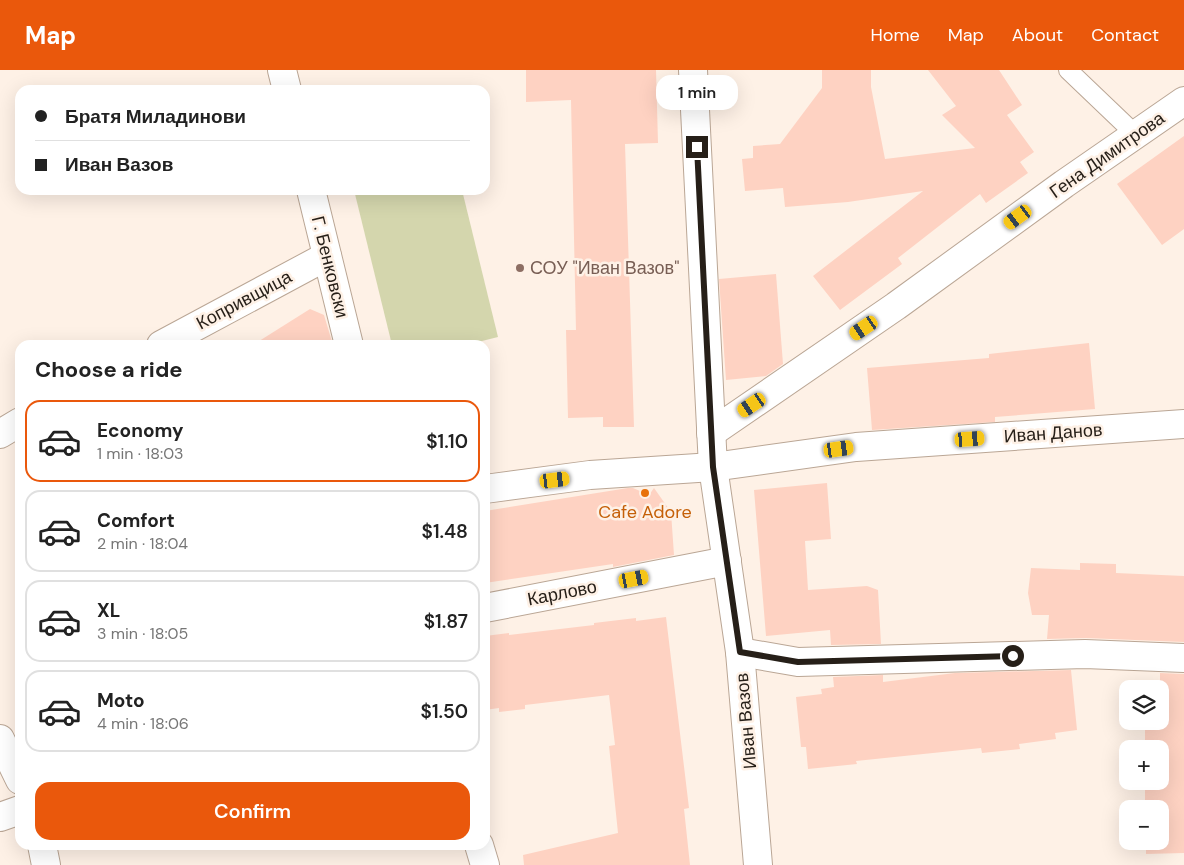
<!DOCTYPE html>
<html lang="en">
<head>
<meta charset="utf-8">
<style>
	body { margin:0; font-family:"DM Sans",sans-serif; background:#f2f2f2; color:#222; height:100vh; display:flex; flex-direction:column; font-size:19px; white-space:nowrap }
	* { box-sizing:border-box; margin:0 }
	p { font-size:16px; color:#767676 }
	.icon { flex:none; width:28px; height:28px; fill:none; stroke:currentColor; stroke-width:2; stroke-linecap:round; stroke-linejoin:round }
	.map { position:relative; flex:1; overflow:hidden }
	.panel { position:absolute; left:15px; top:270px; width:475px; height:510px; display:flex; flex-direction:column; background:#fff; border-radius:15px; box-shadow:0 5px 20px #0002 }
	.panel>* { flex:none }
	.banner { position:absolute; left:15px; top:15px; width:475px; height:110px; border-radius:15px; box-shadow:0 5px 20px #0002; display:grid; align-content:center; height:110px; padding:0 20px; background:#fff }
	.tools { position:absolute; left:1119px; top:610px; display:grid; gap:10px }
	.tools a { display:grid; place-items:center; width:50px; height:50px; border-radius:10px; background:#fff; box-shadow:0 5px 20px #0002; font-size:25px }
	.end { position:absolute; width:22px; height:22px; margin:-11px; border:6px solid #261f18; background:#fff; box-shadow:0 0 0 2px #fff }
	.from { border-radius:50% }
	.bubble { position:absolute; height:35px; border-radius:15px; background:#fff; box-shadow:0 5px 20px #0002; font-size:16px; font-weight:600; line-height:35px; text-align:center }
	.car { position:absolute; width:15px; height:30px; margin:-15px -8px; border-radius:6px; box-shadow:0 0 4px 1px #0007; background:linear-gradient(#f5c518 24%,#345 0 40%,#f5c518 0 76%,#345 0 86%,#f5c518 0) }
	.banner b { display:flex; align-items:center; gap:18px; height:48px; font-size:19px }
	.banner b+b { border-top:1px solid #e0e0e0 }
	.banner i { width:12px; height:12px; background:#222 }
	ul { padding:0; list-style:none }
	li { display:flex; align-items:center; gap:15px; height:82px; margin:0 10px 8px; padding:0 10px; border:2px solid #e0e0e0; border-radius:15px }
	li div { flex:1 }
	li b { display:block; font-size:19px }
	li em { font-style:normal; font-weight:600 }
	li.current { border-color:#ea580c }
	li>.icon { width:45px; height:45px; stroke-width:1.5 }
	h2 { padding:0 20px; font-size:22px; line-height:60px }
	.cta { display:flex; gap:10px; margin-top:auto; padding:10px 20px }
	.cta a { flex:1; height:58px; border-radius:15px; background:#ea580c; color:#fff; font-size:20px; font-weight:600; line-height:58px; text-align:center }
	header { display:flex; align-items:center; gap:30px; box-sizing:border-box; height:70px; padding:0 25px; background:#ea580c; color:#fff }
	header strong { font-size:24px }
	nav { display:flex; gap:28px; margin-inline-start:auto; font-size:18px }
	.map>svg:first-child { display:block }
	.green { fill:#d4d6ad }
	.building { fill:#fed2c2 }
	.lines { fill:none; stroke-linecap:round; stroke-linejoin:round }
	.lane-casing { stroke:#baa695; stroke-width:20 }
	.street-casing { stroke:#baa695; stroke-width:30 }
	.lane { stroke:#fff; stroke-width:18 }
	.street { stroke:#fff; stroke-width:28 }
	.route { stroke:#261f18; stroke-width:6 }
	.education-dot { fill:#8d6e63; stroke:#fef1e6; stroke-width:2 }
	.food-dot { fill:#e8710a; stroke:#fef1e6; stroke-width:2 }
	.labels { text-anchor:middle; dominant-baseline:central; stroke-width:5; stroke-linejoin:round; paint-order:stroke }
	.street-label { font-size:18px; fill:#261f18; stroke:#fef1e6 }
	.education-label { font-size:18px; fill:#785e54; stroke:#fef1e6; text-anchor:start }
	.food-label { font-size:18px; fill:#c56008; stroke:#fef1e6 }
</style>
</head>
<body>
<header>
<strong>Map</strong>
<nav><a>Home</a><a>Map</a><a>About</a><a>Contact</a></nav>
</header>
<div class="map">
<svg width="1184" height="795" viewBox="0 0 1184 795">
	<rect width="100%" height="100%" fill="#fef1e6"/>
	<path class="green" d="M354,120H462L498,267L466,275H392Z"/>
	<g class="building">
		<path d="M526,0H656L658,73L625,74L634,357H603V347L568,348L566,260H576L571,30L526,32Z"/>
		<path d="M822,0H871V17L885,89L975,78L942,45L956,36L928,0H999L1022,35L1007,45L1034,82L1020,92L1028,103L986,133L980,124L898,188L902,194L840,240L813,206L923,121L848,132L785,137L783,118L745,121L742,89L753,88V76L780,74L822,18Z"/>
		<path d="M1184,66V159L1162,175L1117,114Z"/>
		<path d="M776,204L783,294L766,306L726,310L719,209Z"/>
		<path d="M310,239L324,245L333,275H253Z"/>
		<path d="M1089,273L1095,339L995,347V352L872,360L867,298L989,288V284Z"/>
		<path d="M827,413L831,469L805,471L808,520L867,516L878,520L881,574L831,575L830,560L766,566L754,420Z"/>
		<path d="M628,418H633L649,425L654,418L671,442L674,485L613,497V494L485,513V441Z"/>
		<path d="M1080,493L1116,494V503L1184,506V572L1086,568L1047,569L1049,545H1032L1028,523L1031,498L1080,500Z"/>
		<path d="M666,547L689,738L684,739L690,795H524L523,785L618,763L609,676L615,675L609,625L525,635V639L499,642V638L485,640V566L509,563V565L594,555V553L636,548V551Z"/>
		<path d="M1071,600L1077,660L1055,663L1056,669L1019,674L1020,679L982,683L981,678L856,691L857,694L808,699L806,677H801L796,627L822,624L821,619L834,617L833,607L883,605V612L955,603Z"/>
		<path d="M1160,603L1184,604V783L1146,784V771H1160V739H1145V711H1160V679H1145V651H1160Z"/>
	</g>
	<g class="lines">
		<g class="lane-casing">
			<path id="lane" d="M1068,0L1136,65"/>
		</g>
		<g class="street-casing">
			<g id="street">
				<path d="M282,0L287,20"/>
				<path d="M693,0L713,397L740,582L758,795"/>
				<path d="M311,120L349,275"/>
				<path d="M161,275L327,186"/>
				<path d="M711,363L896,236L1064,114L1184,31"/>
				<path d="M0,364L20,352"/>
				<path d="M485,419L590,405L713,397L856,377L1184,354"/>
				<path d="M485,538L727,491"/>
				<path d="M740,582L798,592L1085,584L1184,588"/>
				<path d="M0,669L20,710"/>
				<path d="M0,747L20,740"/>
				<path d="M42,775L46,795"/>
				<path d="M479,775L485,795"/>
			</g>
		</g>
		<use href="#lane" class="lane"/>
		<use href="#street" class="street"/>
	</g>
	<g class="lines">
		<path class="route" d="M697,77L713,397L740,582L798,592L1013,586"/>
	</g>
	<circle class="education-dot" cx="520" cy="198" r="5"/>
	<circle class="food-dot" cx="645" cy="423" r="5"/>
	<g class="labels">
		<g class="street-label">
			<text transform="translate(1107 85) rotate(-35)">Гена Димитрова</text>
			<text transform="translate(330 197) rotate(76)">Г. Бенковски</text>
			<text transform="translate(244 230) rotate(-28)">Копривщица</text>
			<text transform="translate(1053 363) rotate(-4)">Иван Данов</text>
			<text transform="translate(562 523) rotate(-11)">Карлово</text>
			<text transform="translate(746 651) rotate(-95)">Иван Вазов</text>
		</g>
		<g class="education-label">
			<text x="530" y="198">СОУ "Иван Вазов"</text>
		</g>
		<g class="food-label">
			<text x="645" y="442">Cafe Adore</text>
		</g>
	</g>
</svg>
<div class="tools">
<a><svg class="icon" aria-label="layers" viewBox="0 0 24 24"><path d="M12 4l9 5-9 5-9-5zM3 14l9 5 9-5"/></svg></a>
<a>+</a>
<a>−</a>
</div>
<i class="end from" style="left:1013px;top:586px"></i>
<i class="end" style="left:697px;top:77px"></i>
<div class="bubble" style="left:656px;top:5px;width:82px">1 min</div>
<i class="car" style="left:1018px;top:147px;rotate:234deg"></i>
<i class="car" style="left:864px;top:258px;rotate:236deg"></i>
<i class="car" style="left:752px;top:335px;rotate:236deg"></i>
<i class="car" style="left:970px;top:369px;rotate:86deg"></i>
<i class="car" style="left:839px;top:379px;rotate:82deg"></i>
<i class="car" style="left:555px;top:410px;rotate:83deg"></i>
<i class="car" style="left:634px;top:509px;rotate:79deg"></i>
<div class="banner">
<b><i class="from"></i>Братя Миладинови</b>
<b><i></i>Иван Вазов</b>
</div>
<section class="panel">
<h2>Choose a ride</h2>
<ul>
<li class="current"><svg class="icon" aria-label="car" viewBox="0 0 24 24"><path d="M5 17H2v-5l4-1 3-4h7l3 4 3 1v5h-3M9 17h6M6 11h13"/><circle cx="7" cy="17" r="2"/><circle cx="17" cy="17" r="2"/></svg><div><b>Economy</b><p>1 min · 18:03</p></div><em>$1.10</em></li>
<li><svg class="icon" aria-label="car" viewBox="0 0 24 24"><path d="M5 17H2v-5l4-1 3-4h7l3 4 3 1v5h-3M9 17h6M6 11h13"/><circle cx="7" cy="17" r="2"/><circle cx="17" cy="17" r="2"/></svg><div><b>Comfort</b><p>2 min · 18:04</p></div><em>$1.48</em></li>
<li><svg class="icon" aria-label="car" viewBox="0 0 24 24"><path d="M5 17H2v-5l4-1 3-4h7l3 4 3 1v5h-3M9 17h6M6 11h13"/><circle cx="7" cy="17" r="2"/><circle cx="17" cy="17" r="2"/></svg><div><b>XL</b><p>3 min · 18:05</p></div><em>$1.87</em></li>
<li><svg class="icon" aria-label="car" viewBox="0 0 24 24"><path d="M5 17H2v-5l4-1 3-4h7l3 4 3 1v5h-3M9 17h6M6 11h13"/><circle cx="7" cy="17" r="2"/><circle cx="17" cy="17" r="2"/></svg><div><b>Moto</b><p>4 min · 18:06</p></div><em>$1.50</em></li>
</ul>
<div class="cta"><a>Confirm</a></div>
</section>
</div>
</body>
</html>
